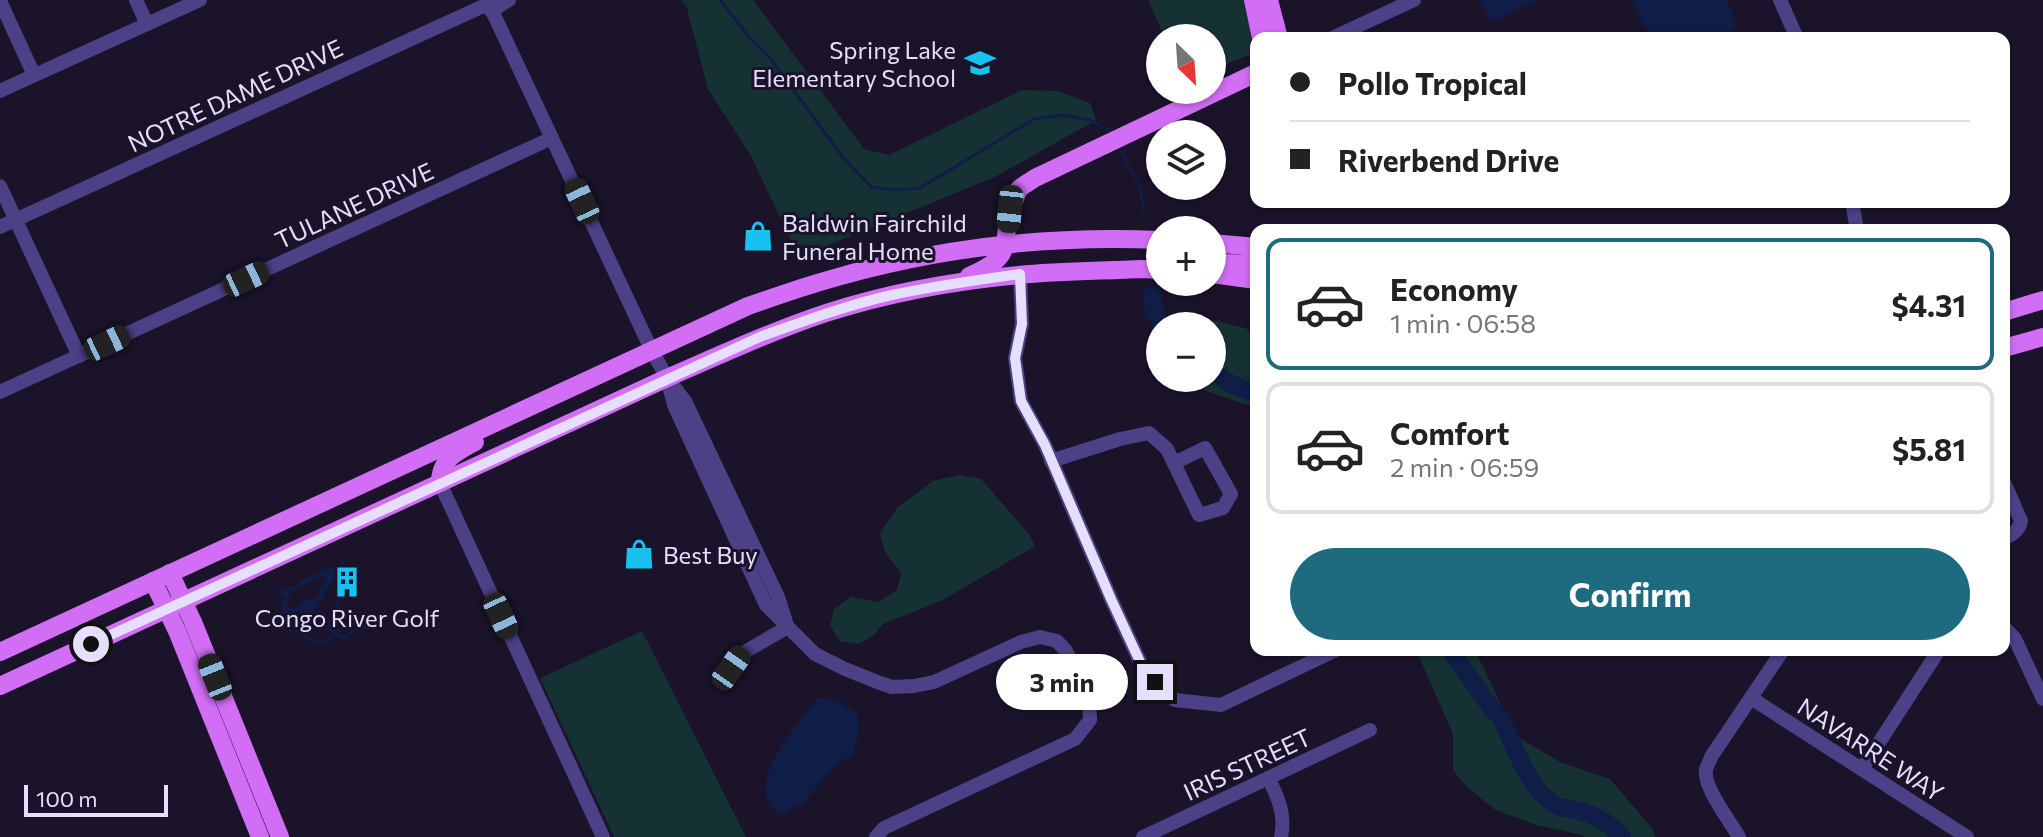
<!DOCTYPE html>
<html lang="en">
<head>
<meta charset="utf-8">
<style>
	body { margin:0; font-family:Commissioner,sans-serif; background:#f2f2f2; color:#222; height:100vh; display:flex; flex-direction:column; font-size:30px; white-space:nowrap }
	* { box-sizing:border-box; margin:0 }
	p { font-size:26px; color:#767676 }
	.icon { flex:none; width:44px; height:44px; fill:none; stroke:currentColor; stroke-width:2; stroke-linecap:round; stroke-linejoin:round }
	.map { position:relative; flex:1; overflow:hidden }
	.details { position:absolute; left:1250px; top:224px; width:760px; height:432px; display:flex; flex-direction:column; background:#fff; border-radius:16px; box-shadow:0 2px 6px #0004 }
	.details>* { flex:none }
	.hud { position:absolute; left:1250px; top:32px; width:760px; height:176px; border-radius:16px; box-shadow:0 2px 6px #0004; display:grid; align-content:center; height:176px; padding:0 40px; background:#fff }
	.needle { width:52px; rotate:155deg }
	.controls { position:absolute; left:1146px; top:24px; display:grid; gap:16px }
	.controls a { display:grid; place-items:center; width:80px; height:80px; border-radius:50%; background:#fff; box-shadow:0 2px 6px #0004; font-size:40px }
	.scale { position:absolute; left:24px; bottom:20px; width:144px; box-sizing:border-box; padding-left:8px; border:4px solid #e5defd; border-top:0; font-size:22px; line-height:28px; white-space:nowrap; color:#e5defd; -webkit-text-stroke:6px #1a132a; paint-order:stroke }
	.end { position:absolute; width:36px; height:36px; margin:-18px; border:10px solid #e5defd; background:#111; box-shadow:0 0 0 4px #111 }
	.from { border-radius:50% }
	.bubble { position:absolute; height:56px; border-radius:28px; background:#fff; box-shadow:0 2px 6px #0004; font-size:26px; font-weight:700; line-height:56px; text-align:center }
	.car { position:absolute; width:24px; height:48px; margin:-24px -12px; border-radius:10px; box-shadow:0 0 6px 2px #0007; background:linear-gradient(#222 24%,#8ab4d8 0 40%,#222 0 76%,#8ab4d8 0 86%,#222 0) }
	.hud b { display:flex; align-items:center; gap:28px; height:76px; font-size:30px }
	.hud b+b { border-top:2px solid #e0e0e0 }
	.hud i { width:20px; height:20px; background:#222 }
	ul { padding:14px 0 0; list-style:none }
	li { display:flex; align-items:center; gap:24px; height:132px; margin:0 16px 12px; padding:0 24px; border:4px solid #e0e0e0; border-radius:16px }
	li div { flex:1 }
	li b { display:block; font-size:30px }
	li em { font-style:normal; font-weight:700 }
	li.active { border-color:#1e6a7e }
	li>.icon { width:72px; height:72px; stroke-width:1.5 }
	.button { display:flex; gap:16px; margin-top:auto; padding:16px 40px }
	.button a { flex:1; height:92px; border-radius:48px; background:#1e6a7e; color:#fff; font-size:32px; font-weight:700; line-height:92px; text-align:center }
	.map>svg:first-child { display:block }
	.green { fill:#163134 }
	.water { fill:#0f1d47; fill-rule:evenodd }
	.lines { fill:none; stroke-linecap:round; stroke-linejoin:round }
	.stream { stroke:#0f1d47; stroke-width:3 }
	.river { stroke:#0f1d47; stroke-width:18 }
	.minor { stroke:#4c4186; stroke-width:14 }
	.major { stroke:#d26df5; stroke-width:18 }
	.route { stroke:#e5defd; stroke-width:10 }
	.labels { text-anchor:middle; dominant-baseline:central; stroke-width:6; stroke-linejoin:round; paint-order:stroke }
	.poi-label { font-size:24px; fill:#e5defd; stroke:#1a132a; text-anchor:start }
	.street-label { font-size:24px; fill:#e5defd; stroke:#1a132a }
</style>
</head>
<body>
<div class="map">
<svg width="2043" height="837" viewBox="0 0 2043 837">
	<rect width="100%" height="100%" fill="#1a132a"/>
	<g class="green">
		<path d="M681,0H753L864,149L889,155L1022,90L1058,91L1090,103L1096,120L995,177L809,253L795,249L751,156L708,89L686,5Z"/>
		<path d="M1148,0H1248L1256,38V52L1212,70V38H1165Z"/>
		<path d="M1195,316L1245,328L1256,335V412L1248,405L1206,391L1189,378H1212V326H1183Z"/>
		<path d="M960,475L981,479L1029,534L1035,546L941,601L883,624L874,635L859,644L840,641L830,626L834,609L851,597L878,602L897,590L901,573L885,552L880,533L898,507L933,481Z"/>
		<path d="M642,631L746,837H614L540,678Z"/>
		<path d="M1416,650H1475L1516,736L1560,762L1610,779L1651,827L1656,837H1585L1582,835L1536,825L1494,809L1465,785L1453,770V734Z"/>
	</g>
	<g class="water">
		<path d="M1480,0H1539L1491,22Z"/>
		<path d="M1632,0H1727L1737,24L1732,33L1725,38H1650Z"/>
		<path d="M346,560L344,564L352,569L338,576L337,578L332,581L318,606L311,613L314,619L319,622L332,617V619L328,622L341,631L339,634L299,622L300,612L290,613L283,612L282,605L285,597L275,593L286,587H296L301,581ZM322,576L327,580L319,589V595L315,598L304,600L295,609L290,608L287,601L292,591Z"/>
		<path d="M817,698L836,700L858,714L859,734L853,755L840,761L804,802L782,815C736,790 798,724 817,698Z"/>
	</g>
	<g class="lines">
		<g class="stream">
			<path d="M720,0L749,37L770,58L842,156L871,187L896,190L920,188L1034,119L1064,115L1090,120L1108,129"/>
			<path d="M1121,151L1140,188L1144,212"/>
			<path d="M339,599L336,610L344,617V624L341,631"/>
			<path d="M285,623L291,632L302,631L308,639L321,643L337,633L339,636L345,637"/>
			<path d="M363,628L369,624"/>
			<path d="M347,635L358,629"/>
		</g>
		<g class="river">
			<path d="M1152,296L1154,311L1163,326"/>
			<path d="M1212,370C1226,382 1238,389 1256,393"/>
			<path d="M1450,650L1493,710L1501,718C1514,745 1531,796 1560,807C1566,809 1573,809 1579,811C1595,815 1611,824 1622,837"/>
		</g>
		<g class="minor">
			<path d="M136,0L147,24"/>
			<path d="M487,0L651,349L667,378L685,401L778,597L786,622"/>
			<path d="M1780,0L1797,38"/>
			<path d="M0,1L34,75"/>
			<path d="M491,11L509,0"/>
			<path d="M1332,38L1414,0"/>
			<path d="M0,91L200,0"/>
			<path d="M0,186L79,356"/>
			<path d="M1852,202L1857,230"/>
			<path d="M0,227L488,4"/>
			<path d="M1020,274L1022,324L1015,358L1021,401L1045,445L1111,599L1142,666L1155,682L1175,700L1221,705L1336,650"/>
			<path d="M667,378L674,405L766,605L815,654L845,669L880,683L892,687L914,686L934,682L1021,642L1040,637L1057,641L1066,651L1089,699L1090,720L1075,739L884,828L876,837"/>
			<path d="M0,392L552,138"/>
			<path d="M1051,461L1120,439L1149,433L1167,449L1199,515L1223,508L1231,494L1205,448L1174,463"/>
			<path d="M2004,482L2021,521C2019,530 2013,535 2004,538"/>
			<path d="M440,483L603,837"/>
			<path d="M2004,627L2015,639L2043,699"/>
			<path d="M731,668L741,654L788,627"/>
			<path d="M1751,698L1967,837"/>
			<path d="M1862,769L1939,650"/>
			<path d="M1269,779C1278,798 1286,815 1281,837"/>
			<path d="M1143,837L1370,730"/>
			<path d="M1739,837C1730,821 1703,787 1706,770C1707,765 1710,761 1711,757L1783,650"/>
		</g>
		<g class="major">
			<path d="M1253,0L1261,38"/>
			<path d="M1269,0L1279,38"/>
			<path d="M1212,243L1256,247"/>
			<path d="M1212,267L1222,263L1256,264"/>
			<path d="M1212,274L1256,280"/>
			<path d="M969,276C1023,253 996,241 1014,201C1016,197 1017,192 1019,189C1023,185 1031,181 1035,178L1256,73"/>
			<path d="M2004,312L2043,300"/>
			<path d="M2004,348L2043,337"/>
			<path d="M440,483C440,460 456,452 475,442"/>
			<path d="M170,573L193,622L280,837"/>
			<path d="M153,581L177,631L260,837"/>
			<path d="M0,652L748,306C771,298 794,290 817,283C928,249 1045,235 1160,240"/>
			<path d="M0,686L667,378C720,355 772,331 826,313C888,293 954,281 1019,275C1059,271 1101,271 1142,269L1160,270"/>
		</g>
	</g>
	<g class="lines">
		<path class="route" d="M91,644L762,336C805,321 847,305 892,295C934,286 977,280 1020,274L1022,324L1015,358L1021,401L1045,445L1111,599L1142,666L1155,682"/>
	</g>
	<defs>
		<g id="school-bare" transform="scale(2.4)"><path d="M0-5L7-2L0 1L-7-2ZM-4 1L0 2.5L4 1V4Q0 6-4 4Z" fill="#18c1ef" stroke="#1a132a" stroke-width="2.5" paint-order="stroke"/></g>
		<g id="shop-bare" transform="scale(2.4)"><path d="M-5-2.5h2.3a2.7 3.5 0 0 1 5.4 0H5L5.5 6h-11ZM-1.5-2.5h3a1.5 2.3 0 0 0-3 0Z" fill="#18c1ef" stroke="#1a132a" stroke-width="2.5" paint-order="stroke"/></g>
		<g id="building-bare" transform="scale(2.4)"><path d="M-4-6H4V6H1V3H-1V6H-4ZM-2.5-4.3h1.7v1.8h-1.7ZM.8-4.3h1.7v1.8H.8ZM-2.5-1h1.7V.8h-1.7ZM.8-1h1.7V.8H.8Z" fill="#18c1ef" stroke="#1a132a" stroke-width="2.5" paint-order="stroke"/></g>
	</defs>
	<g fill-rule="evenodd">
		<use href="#school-bare" x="980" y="63"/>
		<use href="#shop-bare" x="758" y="236"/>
		<use href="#shop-bare" x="639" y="554"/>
		<use href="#building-bare" x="347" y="582"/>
	</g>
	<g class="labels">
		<g class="poi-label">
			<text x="956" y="49" text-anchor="end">Spring Lake<tspan x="956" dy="28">Elementary School</tspan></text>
			<text x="782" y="222">Baldwin Fairchild<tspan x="782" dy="28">Funeral Home</tspan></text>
			<text x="663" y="554">Best Buy</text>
			<text x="347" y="617" text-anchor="middle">Congo River Golf</text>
		</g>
		<g class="street-label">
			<text transform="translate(235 95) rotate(-25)">NOTRE DAME DRIVE</text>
			<text transform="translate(354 205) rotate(-25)">TULANE DRIVE</text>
			<text transform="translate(1871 749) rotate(33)">NAVARRE WAY</text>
			<text transform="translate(1247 764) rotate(-25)">IRIS STREET</text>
		</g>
	</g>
</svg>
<div class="controls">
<a><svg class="needle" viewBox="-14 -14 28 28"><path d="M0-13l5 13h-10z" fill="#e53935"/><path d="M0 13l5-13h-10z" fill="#767676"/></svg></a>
<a><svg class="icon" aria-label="layers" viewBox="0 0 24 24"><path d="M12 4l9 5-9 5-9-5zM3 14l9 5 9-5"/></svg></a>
<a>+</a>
<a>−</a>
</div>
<div class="scale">100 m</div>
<i class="end from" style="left:91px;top:644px"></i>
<i class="end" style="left:1155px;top:682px"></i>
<div class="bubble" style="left:996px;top:654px;width:132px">3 min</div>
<i class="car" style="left:582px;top:201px;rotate:335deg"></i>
<i class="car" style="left:1010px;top:209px;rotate:186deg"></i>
<i class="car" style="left:246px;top:279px;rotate:65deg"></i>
<i class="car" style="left:107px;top:343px;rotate:65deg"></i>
<i class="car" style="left:501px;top:616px;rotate:155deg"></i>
<i class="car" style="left:731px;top:668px;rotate:35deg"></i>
<i class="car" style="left:215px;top:677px;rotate:338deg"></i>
<div class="hud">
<b><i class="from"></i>Pollo Tropical</b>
<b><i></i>Riverbend Drive</b>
</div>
<section class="details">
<ul>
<li class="active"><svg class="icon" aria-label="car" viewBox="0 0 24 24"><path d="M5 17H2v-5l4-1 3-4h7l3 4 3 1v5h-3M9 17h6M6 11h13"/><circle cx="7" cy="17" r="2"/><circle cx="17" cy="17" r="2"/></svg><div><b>Economy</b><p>1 min · 06:58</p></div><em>$4.31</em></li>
<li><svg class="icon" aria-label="car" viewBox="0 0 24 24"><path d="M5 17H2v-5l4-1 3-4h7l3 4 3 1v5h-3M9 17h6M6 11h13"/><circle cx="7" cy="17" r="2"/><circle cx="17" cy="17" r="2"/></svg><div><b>Comfort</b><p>2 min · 06:59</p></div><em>$5.81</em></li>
</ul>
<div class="button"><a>Confirm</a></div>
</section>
</div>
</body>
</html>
